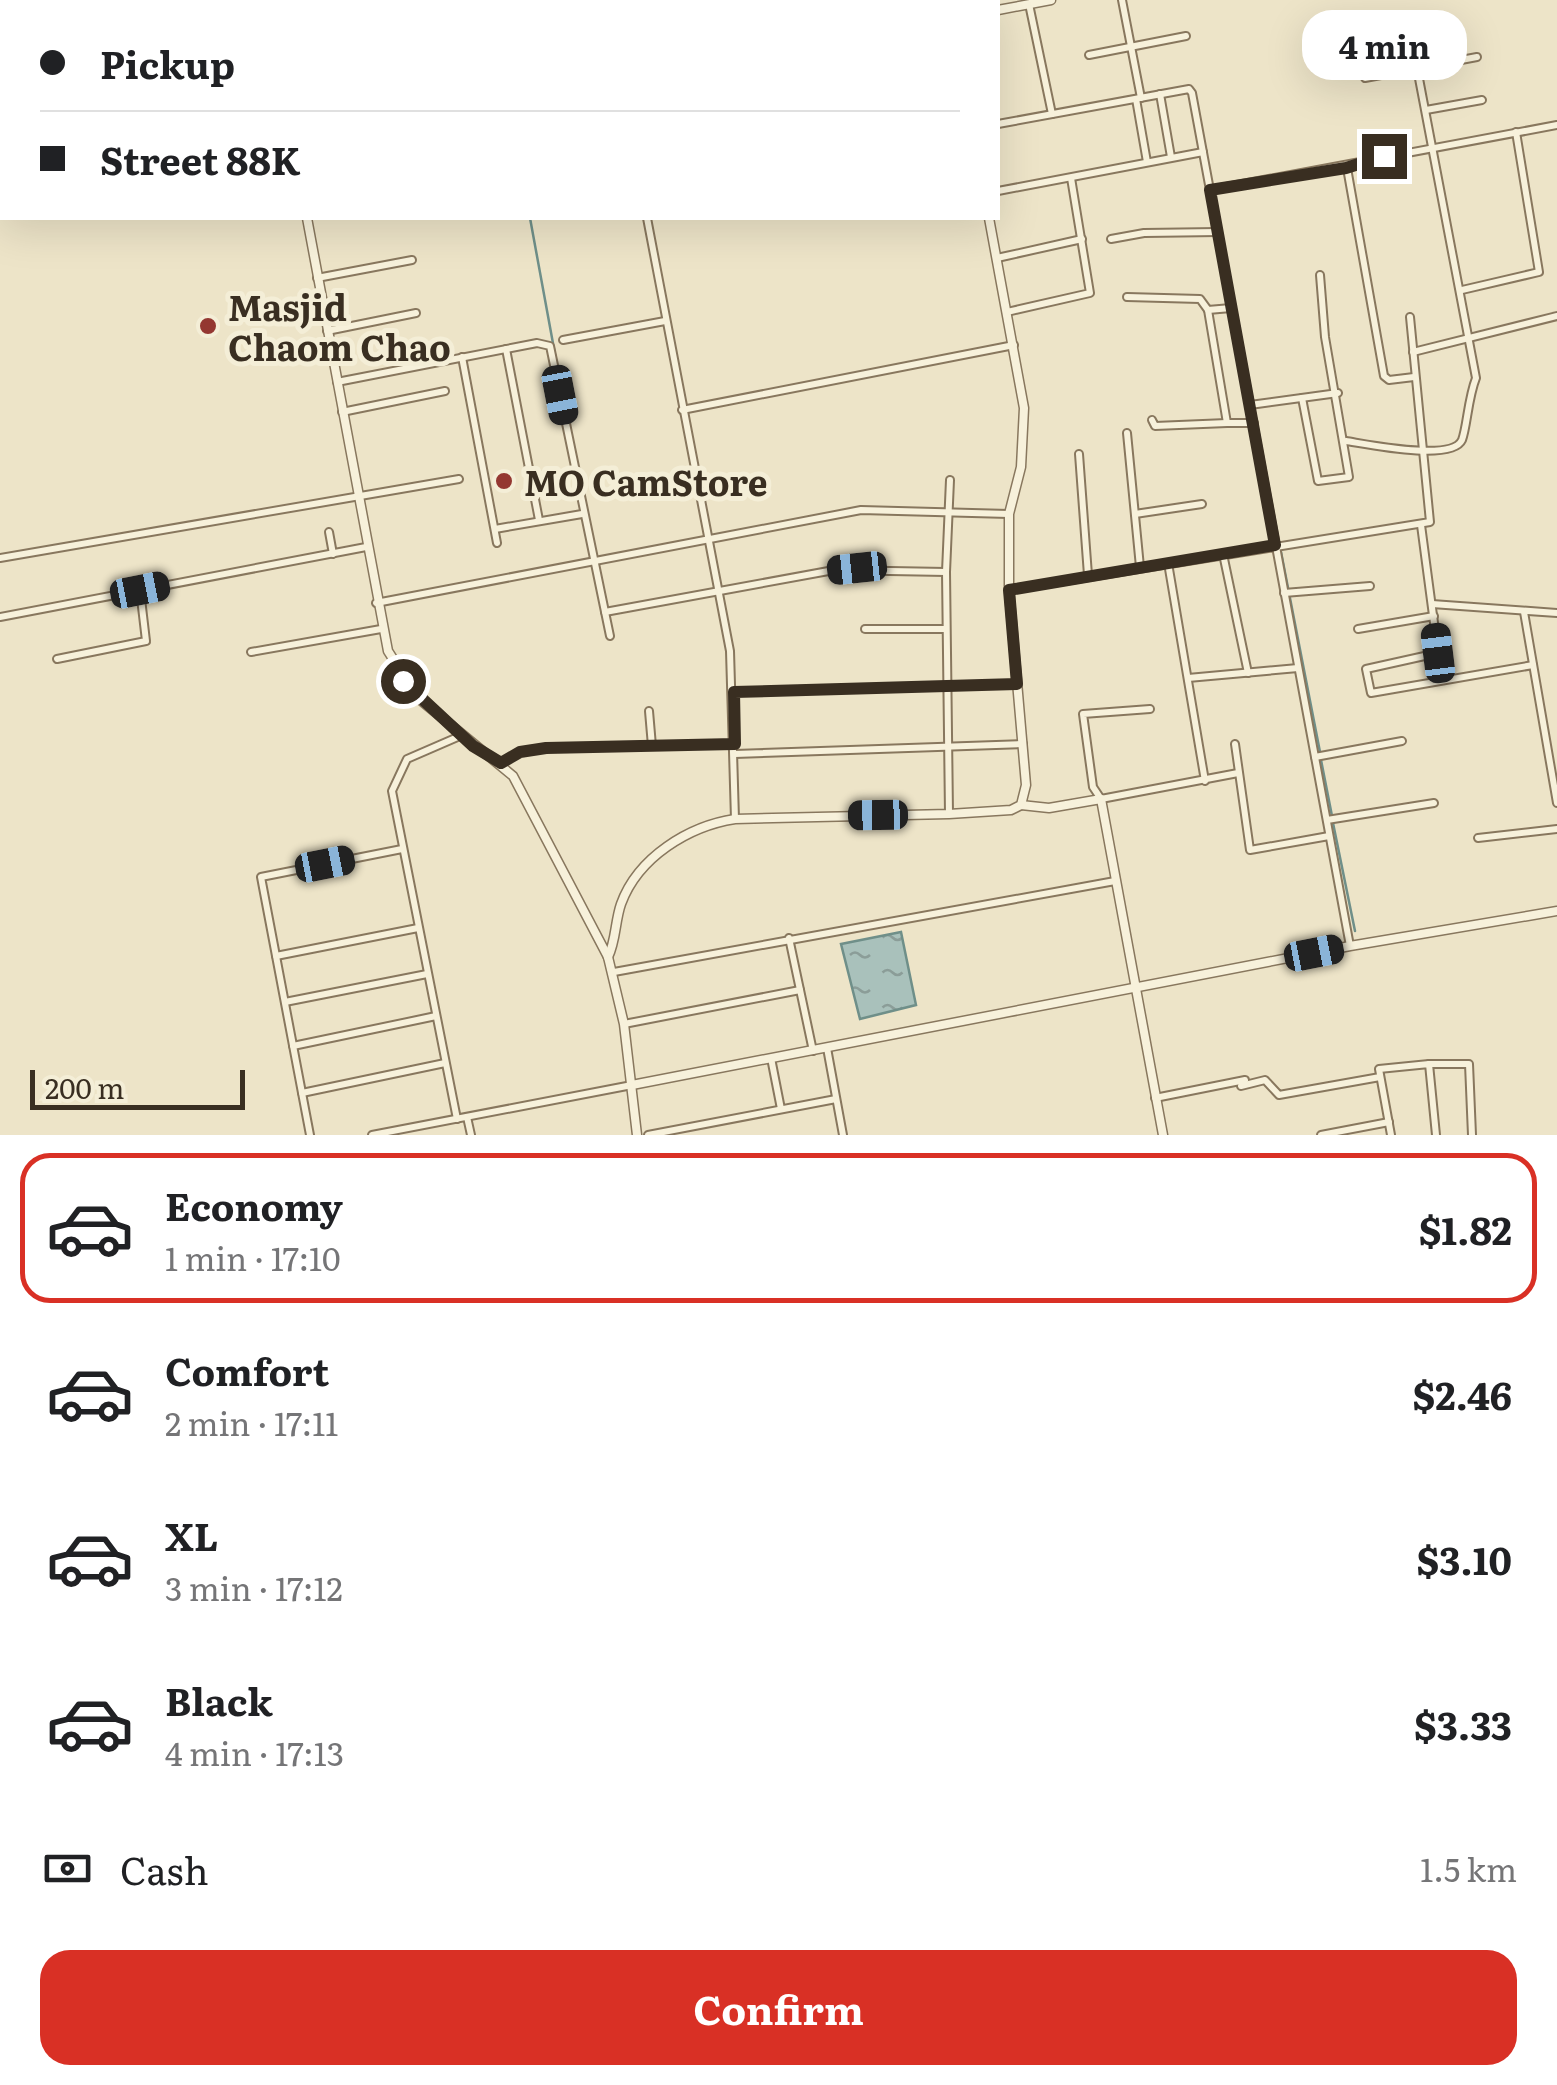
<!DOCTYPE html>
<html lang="en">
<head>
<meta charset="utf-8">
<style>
	body { margin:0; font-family:Literata,serif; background:#f6f6f6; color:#202124; height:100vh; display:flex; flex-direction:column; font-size:38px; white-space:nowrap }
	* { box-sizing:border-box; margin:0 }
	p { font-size:32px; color:#757577 }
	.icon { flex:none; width:55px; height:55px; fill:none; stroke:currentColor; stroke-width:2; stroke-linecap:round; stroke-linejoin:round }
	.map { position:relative; height:1135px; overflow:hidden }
	.drawer { display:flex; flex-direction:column; background:#fff; flex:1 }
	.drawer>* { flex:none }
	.banner { position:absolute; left:0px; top:0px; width:1000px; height:220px; box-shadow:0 10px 40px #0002; display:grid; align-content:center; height:220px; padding:0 40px; background:#fff }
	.scale { position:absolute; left:30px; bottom:25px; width:215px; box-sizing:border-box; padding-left:10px; border:5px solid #392e21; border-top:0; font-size:28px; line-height:35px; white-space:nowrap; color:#392e21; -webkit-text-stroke:8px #f4eed7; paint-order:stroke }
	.end { position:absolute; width:45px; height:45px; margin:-22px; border:12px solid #392e21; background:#fff; box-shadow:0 0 0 5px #fff }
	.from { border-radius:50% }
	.bubble { position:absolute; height:70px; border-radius:30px; background:#fff; box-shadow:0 10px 40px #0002; font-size:32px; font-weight:700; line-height:70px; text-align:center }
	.car { position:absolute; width:30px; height:60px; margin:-30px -15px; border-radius:12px; box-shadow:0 0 8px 2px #0007; background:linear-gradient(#222 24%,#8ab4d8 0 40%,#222 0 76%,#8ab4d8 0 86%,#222 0) }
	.banner b { display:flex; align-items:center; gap:35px; height:95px; font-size:38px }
	.banner b+b { border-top:2px solid #e0e0e0 }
	.banner i { width:25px; height:25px; background:#202124 }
	ul { padding:18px 0 0; list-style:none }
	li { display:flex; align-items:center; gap:30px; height:150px; margin:0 20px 15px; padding:0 20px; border:5px solid transparent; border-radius:30px }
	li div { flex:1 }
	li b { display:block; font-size:38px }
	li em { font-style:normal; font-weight:700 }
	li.selected { border-color:#d93025 }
	li>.icon { width:90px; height:90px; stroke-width:1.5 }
	.pay { display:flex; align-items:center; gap:25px; height:110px; padding:0 40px; font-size:38px }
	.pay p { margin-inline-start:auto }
	.cta { display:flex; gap:20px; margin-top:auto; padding:20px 40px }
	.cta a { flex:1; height:115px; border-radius:30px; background:#d93025; color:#fff; font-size:40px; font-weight:700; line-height:115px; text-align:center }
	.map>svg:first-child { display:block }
	.water { fill:url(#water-ripples); stroke:#6f8f89; stroke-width:2.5 }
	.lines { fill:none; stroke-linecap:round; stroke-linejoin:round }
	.stream { stroke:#6f8f89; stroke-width:2.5 }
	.minor-casing { stroke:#88775e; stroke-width:10 }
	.tertiary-casing { stroke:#88775e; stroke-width:11 }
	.minor { stroke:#f7f1db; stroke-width:6 }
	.tertiary { stroke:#f7f1db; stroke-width:8 }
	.route { stroke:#392e21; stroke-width:12 }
	.poi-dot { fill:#943731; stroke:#f4eed7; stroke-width:4 }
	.labels { text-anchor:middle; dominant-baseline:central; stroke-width:10; stroke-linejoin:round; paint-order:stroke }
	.poi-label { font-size:35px; font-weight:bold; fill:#392e21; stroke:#f4eed7; text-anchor:start }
</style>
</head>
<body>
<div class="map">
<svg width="1557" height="1135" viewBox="0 0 1557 1135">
	<defs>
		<pattern id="water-ripples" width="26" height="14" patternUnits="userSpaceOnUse" patternTransform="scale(2.5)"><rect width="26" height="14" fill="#a9c1bb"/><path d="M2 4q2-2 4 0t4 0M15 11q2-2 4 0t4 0" fill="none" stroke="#8b9d98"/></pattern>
	</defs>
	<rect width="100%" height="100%" fill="#ede4c8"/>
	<path class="water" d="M901,932L916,1005L860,1019L841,944Z"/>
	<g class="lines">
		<g class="stream">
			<path d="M489,0V2"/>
			<path d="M530,218L559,376"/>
			<path d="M1281,552L1320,752"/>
			<path d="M1321,760L1332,816"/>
			<path d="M1333,823L1355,931"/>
		</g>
		<g class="minor-casing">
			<g id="minor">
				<path d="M17,0L19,2"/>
				<path d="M320,0V2"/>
				<path d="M403,0V2"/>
				<path d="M457,0V2"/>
				<path d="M630,0V2"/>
				<path d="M715,0L716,2"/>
				<path d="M870,0V2"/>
				<path d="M1122,0L1141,98"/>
				<path d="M159,2L175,0"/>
				<path d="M1029,4L1052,114"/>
				<path d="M1089,55L1186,36"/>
				<path d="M1365,78L1477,57"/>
				<path d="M1160,94L1171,157"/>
				<path d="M1136,99L1147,162"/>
				<path d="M1426,110L1482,100"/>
				<path d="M998,124L1189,89L1192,93L1350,946"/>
				<path d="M1347,168L1384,376L1389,380L1414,377"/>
				<path d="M1210,190L1557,125"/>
				<path d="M998,191L1203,152"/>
				<path d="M647,218L730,651L735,819"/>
				<path d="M1111,239L1144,233L1218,232"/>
				<path d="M997,258L1082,239"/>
				<path d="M317,278L412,260"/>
				<path d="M1462,290L1539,272L1516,132"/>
				<path d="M1127,297L1200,299L1208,310L1231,308"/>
				<path d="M1208,310L1227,423H1254"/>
				<path d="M1007,312L1090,293L1071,178"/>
				<path d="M327,331L416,313"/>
				<path d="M563,340L665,321"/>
				<path d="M506,349L539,520"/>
				<path d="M1413,352L1557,316"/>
				<path d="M462,357L497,543"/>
				<path d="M337,382L537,343L550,346L610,636"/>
				<path d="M1302,398L1318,481L1349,477L1325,337L1320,275"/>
				<path d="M1250,405L1338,393"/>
				<path d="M682,410L1014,345"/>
				<path d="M342,412L445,391"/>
				<path d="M1152,420L1155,426L1227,423"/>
				<path d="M1127,433L1140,567"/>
				<path d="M1346,441C1366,444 1452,462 1462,440C1467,427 1468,398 1476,378L1417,68"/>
				<path d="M1079,454L1088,575"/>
				<path d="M1135,514L1202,504"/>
				<path d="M1421,525L1438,653L1366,669L1371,693L1533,665"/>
				<path d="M495,529L582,514"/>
				<path d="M329,532L333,554"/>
				<path d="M1223,554L1248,673"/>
				<path d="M0,558L459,479"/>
				<path d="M1168,563L1205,781"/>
				<path d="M1009,590L1430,522L1410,317"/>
				<path d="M1284,593L1370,586"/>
				<path d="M376,603L861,510L1009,514"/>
				<path d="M1432,604L1557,613"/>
				<path d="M605,612L834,570L946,572"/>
				<path d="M1524,612L1557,803"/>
				<path d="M0,617L366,547"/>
				<path d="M865,629H946"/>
				<path d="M1358,629L1434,616"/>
				<path d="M251,652L381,629"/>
				<path d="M57,659L146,641L140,590"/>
				<path d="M1188,678L1298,668"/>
				<path d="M734,692L1017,684"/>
				<path d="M1150,709L1083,714L1093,787L1101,799L1238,773"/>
				<path d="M649,711L652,746"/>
				<path d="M1235,744L1250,850L1329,836"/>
				<path d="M735,754L1023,744"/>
				<path d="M1315,757L1402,741"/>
				<path d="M501,763L520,752L545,748L735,744"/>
				<path d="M949,814L946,572L950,480"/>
				<path d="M1327,820L1434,803"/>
				<path d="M1478,838L1557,829"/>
				<path d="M789,938L813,1051"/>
				<path d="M276,956L418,928"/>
				<path d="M614,972L1115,881"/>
				<path d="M285,1002L427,974"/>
				<path d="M624,1024L800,990"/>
				<path d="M293,1046L436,1016"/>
				<path d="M827,1048L843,1135"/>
				<path d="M771,1058L781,1109"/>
				<path d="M1429,1064H1469L1472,1135"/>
				<path d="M1241,1086L1265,1080L1279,1095L1380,1077"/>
				<path d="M302,1093L445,1063"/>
				<path d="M1155,1098L1245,1080"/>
				<path d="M467,1117L471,1135"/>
				<path d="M457,1119L392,791L407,759L460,736"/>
				<path d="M310,1135L261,877L402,849"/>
				<path d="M372,1135L632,1085"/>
				<path d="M648,1135L836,1099"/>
				<path d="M1321,1135L1389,1122"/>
				<path d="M1391,1135L1379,1069L1429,1064L1436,1135"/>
			</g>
		</g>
		<g class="tertiary-casing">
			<g id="tertiary">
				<path d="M250,0L251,2"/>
				<path d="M947,0V2"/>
				<path d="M998,10L1051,0"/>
				<path d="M307,218L388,651L418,698L513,776L608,957L624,1024L637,1135"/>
				<path d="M1021,805L1049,808L1101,799L1163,1135"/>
				<path d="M608,957C616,941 615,921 621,904C638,857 689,826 735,819L949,814L1011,810L1021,805L1026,785L1009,590V514L1021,467L1024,408L989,218"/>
				<path d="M632,1085L1350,946L1557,911"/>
			</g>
		</g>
		<use href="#minor" class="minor"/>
		<use href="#tertiary" class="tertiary"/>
	</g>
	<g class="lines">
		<path class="route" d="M403,681L473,746L501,763L520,752L546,748L735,744L734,692L1017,684L1009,590L1275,545L1210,190L1346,168L1384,156"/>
	</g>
	<g class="poi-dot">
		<circle cx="208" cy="326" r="10"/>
		<circle cx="504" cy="481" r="10"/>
	</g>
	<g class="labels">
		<g class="poi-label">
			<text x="228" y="306">Masjid<tspan x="228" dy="40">Chaom Chao</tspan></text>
			<text x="524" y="481">MO CamStore</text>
		</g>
	</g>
</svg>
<div class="scale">200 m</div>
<i class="end from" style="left:403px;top:681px"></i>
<i class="end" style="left:1384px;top:156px"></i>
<div class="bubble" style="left:1302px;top:10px;width:165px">4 min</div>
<i class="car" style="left:560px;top:395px;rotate:169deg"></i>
<i class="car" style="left:857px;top:568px;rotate:264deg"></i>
<i class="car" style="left:140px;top:590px;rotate:79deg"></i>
<i class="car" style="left:1438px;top:653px;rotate:353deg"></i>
<i class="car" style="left:878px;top:815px;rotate:269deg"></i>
<i class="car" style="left:325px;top:864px;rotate:79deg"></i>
<i class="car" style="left:1314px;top:953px;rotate:79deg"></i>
<div class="banner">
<b><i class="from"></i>Pickup</b>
<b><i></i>Street 88K</b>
</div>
</div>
<section class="drawer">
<ul>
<li class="selected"><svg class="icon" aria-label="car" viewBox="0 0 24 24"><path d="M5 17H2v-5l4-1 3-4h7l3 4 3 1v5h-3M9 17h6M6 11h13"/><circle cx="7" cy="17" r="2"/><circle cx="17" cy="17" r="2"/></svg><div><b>Economy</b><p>1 min · 17:10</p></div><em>$1.82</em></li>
<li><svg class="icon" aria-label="car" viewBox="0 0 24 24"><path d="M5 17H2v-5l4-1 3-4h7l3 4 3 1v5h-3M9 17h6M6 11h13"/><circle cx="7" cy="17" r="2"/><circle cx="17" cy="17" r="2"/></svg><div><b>Comfort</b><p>2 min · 17:11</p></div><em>$2.46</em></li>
<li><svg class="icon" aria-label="car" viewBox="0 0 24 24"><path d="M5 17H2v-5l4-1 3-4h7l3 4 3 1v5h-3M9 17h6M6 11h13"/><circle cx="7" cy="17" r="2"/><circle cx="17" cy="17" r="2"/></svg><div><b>XL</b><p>3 min · 17:12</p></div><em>$3.10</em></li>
<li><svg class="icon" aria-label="car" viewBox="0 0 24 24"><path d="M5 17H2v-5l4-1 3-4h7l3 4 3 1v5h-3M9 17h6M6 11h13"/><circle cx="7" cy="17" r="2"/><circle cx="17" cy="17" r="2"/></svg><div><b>Black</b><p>4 min · 17:13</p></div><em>$3.33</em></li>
</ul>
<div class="pay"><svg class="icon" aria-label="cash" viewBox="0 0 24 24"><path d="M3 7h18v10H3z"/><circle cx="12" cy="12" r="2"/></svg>Cash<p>1.5 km</p></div>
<div class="cta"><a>Confirm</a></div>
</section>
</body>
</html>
